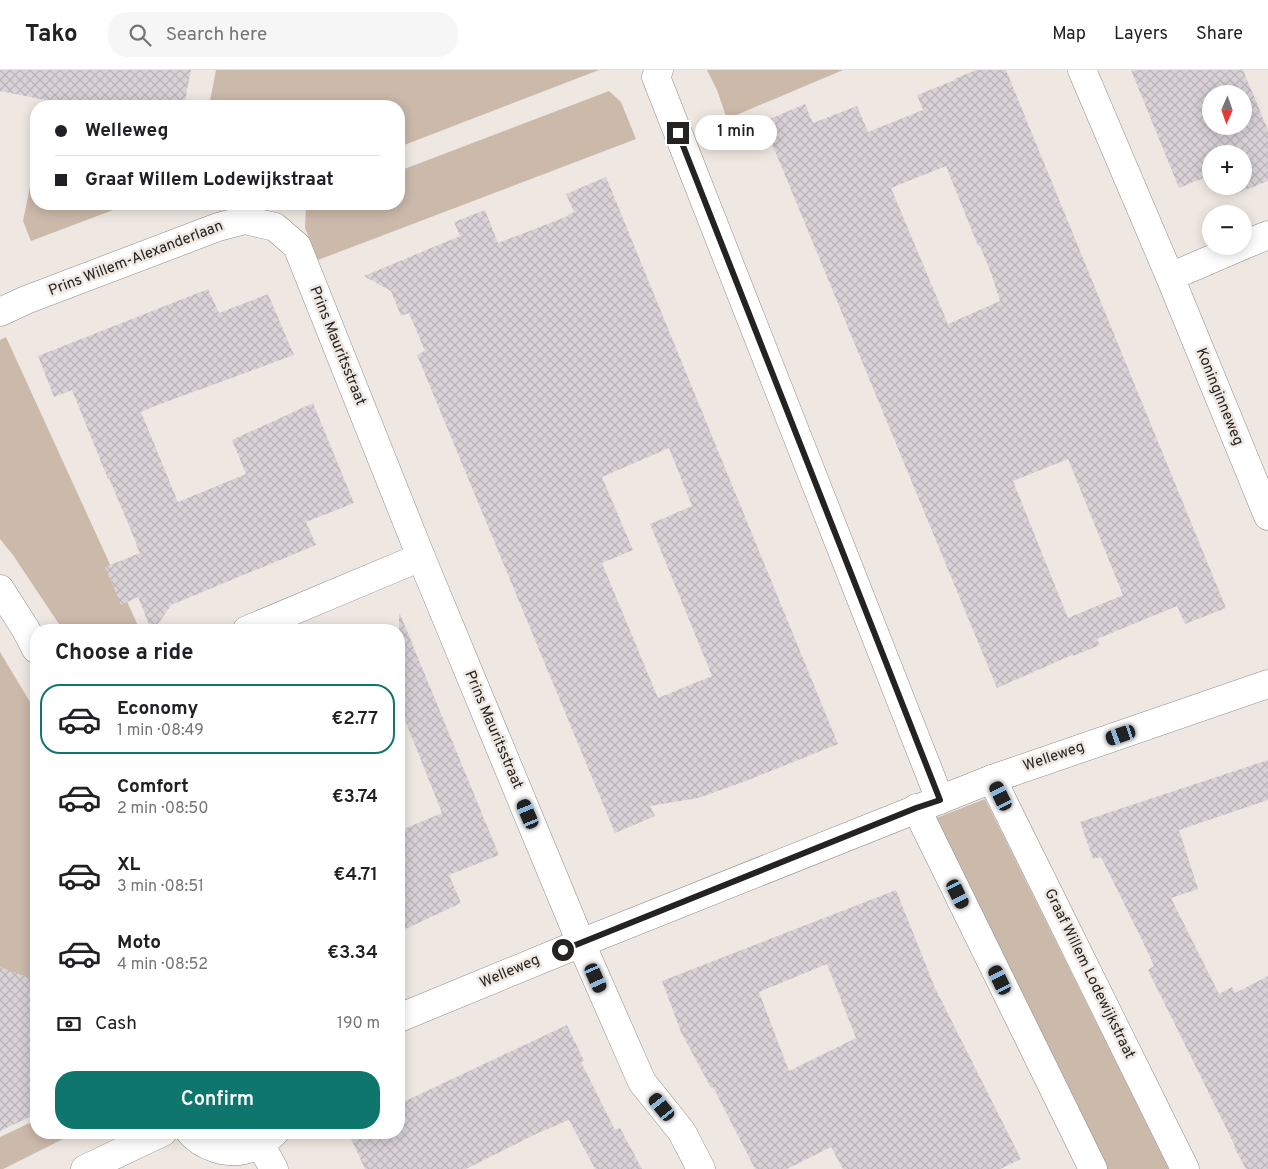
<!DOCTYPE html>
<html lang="en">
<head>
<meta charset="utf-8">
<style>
	body { margin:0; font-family:Overpass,sans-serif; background:#f6f6f6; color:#202124; height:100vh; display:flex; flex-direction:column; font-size:19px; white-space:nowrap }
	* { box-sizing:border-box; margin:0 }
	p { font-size:16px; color:#757577 }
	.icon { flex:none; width:28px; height:28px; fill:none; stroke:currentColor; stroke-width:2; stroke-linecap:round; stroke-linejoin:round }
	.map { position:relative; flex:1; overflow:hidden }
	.side { position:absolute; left:30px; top:554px; width:375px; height:515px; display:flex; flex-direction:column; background:#fff; border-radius:20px; box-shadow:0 2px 12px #0003 }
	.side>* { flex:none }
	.top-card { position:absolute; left:30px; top:30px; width:375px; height:110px; border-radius:20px; box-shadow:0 2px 12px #0003; display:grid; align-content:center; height:110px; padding:0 25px; background:#fff }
	.needle { width:32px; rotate:182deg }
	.tools { position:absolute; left:1202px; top:15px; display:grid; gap:10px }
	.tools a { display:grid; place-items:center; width:50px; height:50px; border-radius:50%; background:#fff; box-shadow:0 2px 12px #0003; font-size:25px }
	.end { position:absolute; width:22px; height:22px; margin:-11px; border:6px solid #252321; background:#fff; box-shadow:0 0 0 2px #fff }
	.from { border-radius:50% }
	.bubble { position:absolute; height:35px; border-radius:18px; background:#fff; box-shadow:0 2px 12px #0003; font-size:16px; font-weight:600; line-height:35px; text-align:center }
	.car { position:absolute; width:15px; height:30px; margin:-15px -8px; border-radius:6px; box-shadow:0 0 4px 1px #0007; background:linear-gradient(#222 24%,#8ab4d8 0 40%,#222 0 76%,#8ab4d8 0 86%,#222 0) }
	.top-card b { display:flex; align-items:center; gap:18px; height:48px; font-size:19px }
	.top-card b+b { border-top:1px solid #e0e0e0 }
	.top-card i { width:12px; height:12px; background:#202124 }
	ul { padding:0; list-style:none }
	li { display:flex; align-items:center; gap:15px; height:70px; margin:0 10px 8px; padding:0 15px; border:2px solid transparent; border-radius:20px }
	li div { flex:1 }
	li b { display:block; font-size:19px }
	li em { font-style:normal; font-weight:600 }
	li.active { border-color:#0f766e }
	li>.icon { width:45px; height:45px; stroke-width:1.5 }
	h2 { padding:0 25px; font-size:22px; line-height:60px }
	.pay { display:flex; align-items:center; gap:12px; height:55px; padding:0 25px; font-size:19px }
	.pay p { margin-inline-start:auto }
	.action { display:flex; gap:10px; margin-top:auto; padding:10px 25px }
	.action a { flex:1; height:58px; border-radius:20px; background:#0f766e; color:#fff; font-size:20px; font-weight:600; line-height:58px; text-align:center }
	header { display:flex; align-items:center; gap:30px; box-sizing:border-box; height:70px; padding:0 25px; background:#fff; border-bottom:1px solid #e0e0e0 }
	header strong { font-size:24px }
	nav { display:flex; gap:28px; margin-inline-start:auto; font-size:18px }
	.search { width:350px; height:45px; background:#f6f6f6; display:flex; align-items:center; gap:12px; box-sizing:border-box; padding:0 18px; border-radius:20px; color:#757577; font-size:19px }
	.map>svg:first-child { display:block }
	.green { fill:#cbb9aa }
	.building { fill:url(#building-cross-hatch); fill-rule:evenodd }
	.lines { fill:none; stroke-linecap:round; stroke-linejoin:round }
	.minor-casing { stroke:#928c87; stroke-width:29 }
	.secondary-casing { stroke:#928c87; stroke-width:29 }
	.minor { stroke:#fff; stroke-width:28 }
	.secondary { stroke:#fff; stroke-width:28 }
	.route { stroke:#252321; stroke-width:6 }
	.labels { text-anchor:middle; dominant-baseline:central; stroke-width:5; stroke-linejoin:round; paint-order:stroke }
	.street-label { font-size:15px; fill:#252321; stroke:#efe8e2 }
</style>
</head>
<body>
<header>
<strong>Tako</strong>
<div class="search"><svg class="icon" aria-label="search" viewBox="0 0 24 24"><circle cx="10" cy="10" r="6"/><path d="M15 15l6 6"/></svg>Search here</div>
<nav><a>Map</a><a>Layers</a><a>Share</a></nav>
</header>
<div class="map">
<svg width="1268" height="1099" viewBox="0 0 1268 1099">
	<defs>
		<pattern id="building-cross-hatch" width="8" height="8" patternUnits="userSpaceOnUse" patternTransform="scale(1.25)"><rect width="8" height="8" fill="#d9d2d7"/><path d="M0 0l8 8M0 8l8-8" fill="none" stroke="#bab4b8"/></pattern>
	</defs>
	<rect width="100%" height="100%" fill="#efe8e2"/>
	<g class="green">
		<path d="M216,0H599L399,77V36H209Z"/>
		<path d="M707,0H843L727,49L717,20Z"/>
		<path d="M609,21L621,32L636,69L318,190L305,158L306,137L314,134H399V101Z"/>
		<path d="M36,87V134H129L31,171L23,151Z"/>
		<path d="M216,134H274C264,140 254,134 243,135C235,136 227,139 219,141Z"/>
		<path d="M6,267L140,560H63L13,485L0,469V270Z"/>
		<path d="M0,582L36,642V926L0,910Z"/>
		<path d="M985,729L1169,1099H1100L926,752Z"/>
		<path d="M36,1050V1062L75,1063L3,1099H0V1067Z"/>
	</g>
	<g class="building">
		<path d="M0,0H191L184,36H76L0,21Z"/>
		<path d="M976,0H1006L1226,538L1185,554L1177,536L1097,569L1100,575L1073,586L1072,585L997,618L763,52L805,34L813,53L857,36L868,62L923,40L917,25L955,10L954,9ZM946,96L978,176H980L991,203L1000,231L948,254L891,118ZM1068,389L1123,525L1068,548L1013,411Z"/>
		<path d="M1131,0H1243L1268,60V111L1235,124L1232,116H1244V84H1211V105L1179,118ZM1211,24H1244V56H1211Z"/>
		<path d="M606,107L838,674L746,711L698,728L650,736L655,746L615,763L417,285L425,281L409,243L401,246L391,221L364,206L460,166L454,152L485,140L498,173L568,146L567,145L574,142L566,124ZM669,378L692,436L650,454L712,606L658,628L602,493L633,480L602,407Z"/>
		<path d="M208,219L219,243L268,224L294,285L155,336L141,342L178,432L246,404L232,370L313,333L354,433L306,452L316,475L171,535L154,560H151L138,527L121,535L105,497L140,483L136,475H137L109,408L108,409L72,320L54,327L38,286Z"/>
		<path d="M399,544H400L499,785L449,805L461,833L399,862V761L442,743L399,635Z"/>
		<path d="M1268,690V730L1179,760L1198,819L1171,828L1219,924L1232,917L1235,923L1268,906V1099H1246L1234,1077L1235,1076L1148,900L1154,896L1142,870L1101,787L1093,789L1080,752Z"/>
		<path d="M896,820L935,918L1021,1089L1000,1099H843L831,1077L787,1099H755L713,1017L711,1018L681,962L662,911ZM827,894L856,968L789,1001L759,922Z"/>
		<path d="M0,897L36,910V1044L0,1061Z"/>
		<path d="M567,955L584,991L581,992L615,1060L620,1058L642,1099H595L569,1050L538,1063L466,1099H365L348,1062H399V1034Z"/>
	</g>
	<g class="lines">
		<g class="minor-casing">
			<g id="minor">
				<path d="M659,0L656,7L940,730"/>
				<path d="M1082,0L1170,207L1268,446"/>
				<path d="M1244,175L1268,165"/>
				<path d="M1170,207L1242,176"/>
				<path d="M0,242L26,230L218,157L245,150L275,157L297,176L421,487L581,873L642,1012L682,1062L701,1099"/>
				<path d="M247,560L421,487"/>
				<path d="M992,709L1185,1099"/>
				<path d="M916,738L1093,1099"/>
				<path d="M85,1099L163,1062"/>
			</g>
		</g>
		<g class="secondary-casing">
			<g id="secondary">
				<path d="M0,519L25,558L36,579"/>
				<path d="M399,948L581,873L992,709L1268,614"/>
				<path d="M190,1062C203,1077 226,1084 244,1080C256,1077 267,1070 275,1062"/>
				<path d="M260,1074L274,1099"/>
			</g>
		</g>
		<use href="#minor" class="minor"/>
		<use href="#secondary" class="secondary"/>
	</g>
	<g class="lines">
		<path class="route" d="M563,880L916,738L940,730L678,63"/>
	</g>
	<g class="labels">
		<g class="street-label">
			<text transform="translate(136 189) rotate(-21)">Prins Willem-Alexanderlaan</text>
			<text transform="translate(337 276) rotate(68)">Prins Mauritsstraat</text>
			<text transform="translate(1219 327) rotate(68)">Koninginneweg</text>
			<text transform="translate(493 660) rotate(67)">Prins Mauritsstraat</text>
			<text transform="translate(1054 687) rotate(-19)">Welleweg</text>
			<text transform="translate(510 902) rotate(-23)">Welleweg</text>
			<text transform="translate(1089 904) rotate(64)">Graaf Willem Lodewijkstraat</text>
		</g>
	</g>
</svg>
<div class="tools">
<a><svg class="needle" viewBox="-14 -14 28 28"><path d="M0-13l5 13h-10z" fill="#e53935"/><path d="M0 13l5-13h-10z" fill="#757577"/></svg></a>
<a>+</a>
<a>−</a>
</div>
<i class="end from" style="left:563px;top:880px"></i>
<i class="end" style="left:678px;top:63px"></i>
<div class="bubble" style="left:695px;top:45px;width:82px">1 min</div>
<i class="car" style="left:1121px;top:665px;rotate:251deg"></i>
<i class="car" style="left:1001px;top:726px;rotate:334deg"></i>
<i class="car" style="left:528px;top:744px;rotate:337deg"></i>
<i class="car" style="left:958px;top:824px;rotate:154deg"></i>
<i class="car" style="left:596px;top:908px;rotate:156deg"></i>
<i class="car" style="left:1000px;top:910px;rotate:334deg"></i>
<i class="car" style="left:662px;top:1037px;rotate:321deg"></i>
<div class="top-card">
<b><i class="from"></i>Welleweg</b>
<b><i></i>Graaf Willem Lodewijkstraat</b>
</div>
<section class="side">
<h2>Choose a ride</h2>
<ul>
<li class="active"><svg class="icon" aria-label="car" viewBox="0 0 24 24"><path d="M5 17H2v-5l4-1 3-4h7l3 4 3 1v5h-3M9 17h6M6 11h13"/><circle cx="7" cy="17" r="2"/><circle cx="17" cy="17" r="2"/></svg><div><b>Economy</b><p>1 min · 08:49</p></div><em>€2.77</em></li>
<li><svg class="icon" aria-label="car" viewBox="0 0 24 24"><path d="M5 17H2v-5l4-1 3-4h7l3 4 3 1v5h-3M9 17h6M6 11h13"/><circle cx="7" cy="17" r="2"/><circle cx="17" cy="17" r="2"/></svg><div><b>Comfort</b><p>2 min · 08:50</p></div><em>€3.74</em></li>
<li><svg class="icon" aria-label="car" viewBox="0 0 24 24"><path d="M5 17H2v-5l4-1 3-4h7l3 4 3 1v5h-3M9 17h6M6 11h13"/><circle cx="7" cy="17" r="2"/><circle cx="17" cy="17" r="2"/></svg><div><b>XL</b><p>3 min · 08:51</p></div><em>€4.71</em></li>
<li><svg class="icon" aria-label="car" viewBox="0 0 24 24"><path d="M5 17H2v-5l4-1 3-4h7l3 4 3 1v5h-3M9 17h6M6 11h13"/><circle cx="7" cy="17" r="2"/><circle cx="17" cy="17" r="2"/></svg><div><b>Moto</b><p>4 min · 08:52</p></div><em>€3.34</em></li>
</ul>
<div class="pay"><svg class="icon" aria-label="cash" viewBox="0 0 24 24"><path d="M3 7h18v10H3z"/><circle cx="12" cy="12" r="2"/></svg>Cash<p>190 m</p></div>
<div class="action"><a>Confirm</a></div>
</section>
</div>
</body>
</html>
